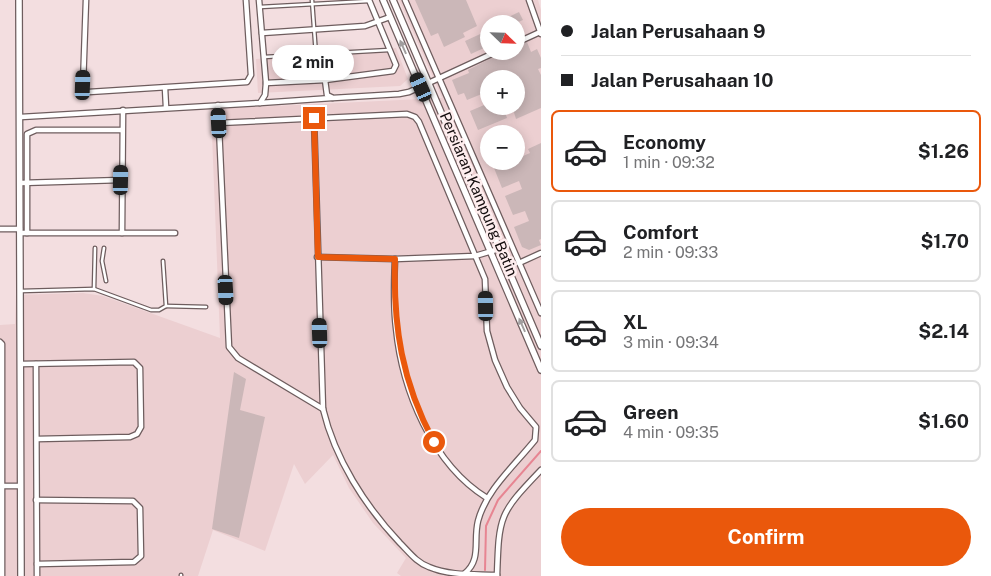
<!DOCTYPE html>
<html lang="en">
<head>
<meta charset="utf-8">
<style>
	body { margin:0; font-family:"Public Sans",sans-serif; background:#f6f6f6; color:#202124; height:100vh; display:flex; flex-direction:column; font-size:19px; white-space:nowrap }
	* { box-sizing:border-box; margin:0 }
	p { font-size:16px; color:#757577 }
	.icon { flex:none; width:28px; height:28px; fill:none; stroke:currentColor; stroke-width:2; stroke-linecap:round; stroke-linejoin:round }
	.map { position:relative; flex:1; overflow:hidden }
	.side { display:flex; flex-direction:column; background:#fff; width:450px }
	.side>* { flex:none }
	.top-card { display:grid; align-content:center; height:110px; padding:0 20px; background:#fff }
	.needle { width:32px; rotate:113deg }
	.tools { position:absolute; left:480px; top:15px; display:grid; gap:10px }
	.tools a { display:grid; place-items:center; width:45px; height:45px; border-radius:50%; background:#fff; box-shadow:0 2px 12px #0003; font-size:25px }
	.end { position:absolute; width:22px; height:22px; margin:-11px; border:6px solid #ea580c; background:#fff; box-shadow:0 0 0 2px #fff }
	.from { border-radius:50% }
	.bubble { position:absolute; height:35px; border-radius:18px; background:#fff; box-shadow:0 2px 12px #0003; font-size:16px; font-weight:700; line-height:35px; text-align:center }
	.car { position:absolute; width:15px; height:30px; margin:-15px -8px; border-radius:6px; box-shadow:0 0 4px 1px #0007; background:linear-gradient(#222 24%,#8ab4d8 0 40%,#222 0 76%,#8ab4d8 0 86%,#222 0) }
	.top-card b { display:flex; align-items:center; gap:18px; height:48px; font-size:19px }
	.top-card b+b { border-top:1px solid #e0e0e0 }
	.top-card i { width:12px; height:12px; background:#202124 }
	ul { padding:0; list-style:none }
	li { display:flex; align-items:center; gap:15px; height:82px; margin:0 10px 8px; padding:0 10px; border:2px solid #e0e0e0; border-radius:8px }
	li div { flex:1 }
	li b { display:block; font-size:19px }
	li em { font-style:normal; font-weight:700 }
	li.current { border-color:#ea580c }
	li>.icon { width:45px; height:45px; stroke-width:1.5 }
	.action { display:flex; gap:10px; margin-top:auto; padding:10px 20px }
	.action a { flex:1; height:58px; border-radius:30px; background:#ea580c; color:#fff; font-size:20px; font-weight:700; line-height:58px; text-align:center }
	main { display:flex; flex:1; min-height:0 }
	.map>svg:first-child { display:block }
	.built { fill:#eccfd1; fill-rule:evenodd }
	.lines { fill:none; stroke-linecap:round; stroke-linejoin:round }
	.stream { stroke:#e78592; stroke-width:2 }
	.building { fill:#cbb7b8 }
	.service-casing { stroke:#6e5d5e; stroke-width:5 }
	.minor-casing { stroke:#6e5d5e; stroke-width:7 }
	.tertiary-casing { stroke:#6e5d5e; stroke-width:8 }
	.service { stroke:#fff; stroke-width:2.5 }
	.minor { stroke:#fff; stroke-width:4.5 }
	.tertiary { stroke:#fff; stroke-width:5.5 }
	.oneway { fill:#a19e9f }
	.route { stroke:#ea580c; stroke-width:6 }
	.labels { text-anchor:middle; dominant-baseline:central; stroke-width:5; stroke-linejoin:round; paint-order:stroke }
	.street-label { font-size:15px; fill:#140d0e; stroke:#feedee }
</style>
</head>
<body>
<main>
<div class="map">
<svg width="541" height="576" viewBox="0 0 541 576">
	<rect width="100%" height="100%" fill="#f3dee0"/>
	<g class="built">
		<path d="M399,0H538L541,10V576H401L397,573L406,558L373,523L349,488L333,455L305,484L294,464L265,551L213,530L198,576H0V325L15,324L16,295L83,293L103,296L220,338L211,109L442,98ZM489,24H516V51H489ZM489,79H516V106H489ZM489,134H516V161H489Z"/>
		<path d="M396,48L408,79L400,86L258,93L256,59Z"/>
	</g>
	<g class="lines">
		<path class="stream" d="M485,570L486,526L498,500L541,451"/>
	</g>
	<g class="building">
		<path d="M415,0H466L477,26L463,33L465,37L444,47L438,33L431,36Z"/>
		<path d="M519,12L523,20L514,24H494Z"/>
		<path d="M489,30V41L485,43L486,47L471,54L465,41Z"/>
		<path d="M527,42L531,52L537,49L541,58V68L538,69L541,75V108L516,119L512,106H516V79H489V91L467,100L464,93L458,95L452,80L469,73L468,70L501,53L516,51V47Z"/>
		<path d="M489,103V106H503L507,118L478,130L470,111Z"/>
		<path d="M541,143V239L539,240L541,245L529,250L522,247L514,227L529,221L525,211L513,215L505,196L522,189L519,181L502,188L494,168L516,161V159L530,153L528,149Z"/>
		<path d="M234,372L246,379L240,410L265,417L239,538L212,529Z"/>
	</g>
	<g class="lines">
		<g class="service-casing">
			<g id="service">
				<path d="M312,0L316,55"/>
				<path d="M260,7L369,1"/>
				<path d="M313,55L314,81"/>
				<path d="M264,57L389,50"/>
				<path d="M104,248L102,261L106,281"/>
				<path d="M94,289L95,248"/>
				<path d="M21,291L94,289L151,310H159L166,306L163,261"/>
				<path d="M166,306L206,307"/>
				<path d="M181,576V575"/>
			</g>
		</g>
		<g class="minor-casing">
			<g id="minor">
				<path d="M86,0L83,85L84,90L89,92L247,82L251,75L246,0"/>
				<path d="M405,0L541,313"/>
				<path d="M529,0L541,34"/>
				<path d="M262,33L365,26L390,17"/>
				<path d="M516,43L540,32"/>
				<path d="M325,80L327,95L333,98L399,94L409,92L498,51"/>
				<path d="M266,83L325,80L393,71L396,65L369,0"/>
				<path d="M165,88L166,107"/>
				<path d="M260,103L332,98"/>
				<path d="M218,105L229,347L238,358L323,409"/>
				<path d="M21,117L260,103L265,95L266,83L259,0"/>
				<path d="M314,118L323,409C335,459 365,506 400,543C409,552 417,563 429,567C450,576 475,574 497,575"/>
				<path d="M219,123L407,114L415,117L419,122L485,279L487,331L495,360L507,387L520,408L536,427L535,440C515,465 486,490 478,521C473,541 482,560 464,574"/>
				<path d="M21,183L121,180"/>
				<path d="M0,229H20"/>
				<path d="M20,233H122L123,110"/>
				<path d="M27,233V134L36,130H122"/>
				<path d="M122,233H175"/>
				<path d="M317,257L395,259L475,256L499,249"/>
				<path d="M395,259C394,282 393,305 396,328C402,390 432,464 487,498"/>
				<path d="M519,263L541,253"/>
				<path d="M0,342L2,344V576"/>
				<path d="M21,364L134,362L140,368L141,427L137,434L130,437L37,439"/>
				<path d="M36,364L37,576"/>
				<path d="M0,486H20"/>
				<path d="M36,500L133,501L140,508L141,556L134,562L37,564"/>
				<path d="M497,576C499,515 499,514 541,470"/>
			</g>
		</g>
		<g class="tertiary-casing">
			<g id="tertiary">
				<path d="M19,0L21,576"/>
				<path d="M383,0L541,370"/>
				<path d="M393,0L541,346"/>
			</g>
		</g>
		<use href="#service" class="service"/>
		<use href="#minor" class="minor"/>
		<use href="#tertiary" class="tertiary"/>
	</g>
	<defs><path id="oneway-solid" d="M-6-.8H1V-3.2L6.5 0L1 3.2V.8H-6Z" transform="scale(1.25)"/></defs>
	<g class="oneway">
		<use href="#oneway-solid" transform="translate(403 47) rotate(-114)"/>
		<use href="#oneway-solid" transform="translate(522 325) rotate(-114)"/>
	</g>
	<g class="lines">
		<path class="route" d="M314,118L318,257L395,259C393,327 402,382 434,442"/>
	</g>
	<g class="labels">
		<g class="street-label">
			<text transform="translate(479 194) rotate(67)">Persiaran Kampung Batin</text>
		</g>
	</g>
</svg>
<div class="tools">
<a><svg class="needle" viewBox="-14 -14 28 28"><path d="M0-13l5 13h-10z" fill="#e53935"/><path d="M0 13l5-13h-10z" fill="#757577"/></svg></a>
<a>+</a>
<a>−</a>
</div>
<i class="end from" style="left:434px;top:442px"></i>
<i class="end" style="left:314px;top:118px"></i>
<div class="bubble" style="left:272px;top:45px;width:82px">2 min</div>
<i class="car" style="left:83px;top:85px;rotate:2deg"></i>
<i class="car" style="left:421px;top:87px;rotate:336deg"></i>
<i class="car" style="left:219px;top:123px;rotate:357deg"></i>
<i class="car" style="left:121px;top:180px;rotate:1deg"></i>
<i class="car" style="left:226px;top:290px;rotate:177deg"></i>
<i class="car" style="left:486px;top:306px;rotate:359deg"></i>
<i class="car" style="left:320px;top:333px;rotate:358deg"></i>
</div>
<section class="side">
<div class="top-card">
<b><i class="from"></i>Jalan Perusahaan 9</b>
<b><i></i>Jalan Perusahaan 10</b>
</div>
<ul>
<li class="current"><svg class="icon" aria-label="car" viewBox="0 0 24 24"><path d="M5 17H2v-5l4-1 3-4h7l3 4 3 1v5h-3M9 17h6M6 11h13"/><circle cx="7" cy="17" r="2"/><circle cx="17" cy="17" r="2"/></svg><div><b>Economy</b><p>1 min · 09:32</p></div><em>$1.26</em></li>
<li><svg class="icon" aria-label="car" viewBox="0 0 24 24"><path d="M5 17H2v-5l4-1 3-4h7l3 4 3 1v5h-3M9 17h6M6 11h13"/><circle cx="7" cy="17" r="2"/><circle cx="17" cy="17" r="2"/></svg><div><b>Comfort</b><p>2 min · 09:33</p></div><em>$1.70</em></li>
<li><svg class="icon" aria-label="car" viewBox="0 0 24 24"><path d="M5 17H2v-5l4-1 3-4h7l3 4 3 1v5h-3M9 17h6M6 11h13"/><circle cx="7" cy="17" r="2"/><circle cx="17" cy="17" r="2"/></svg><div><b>XL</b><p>3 min · 09:34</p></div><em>$2.14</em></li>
<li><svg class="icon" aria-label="car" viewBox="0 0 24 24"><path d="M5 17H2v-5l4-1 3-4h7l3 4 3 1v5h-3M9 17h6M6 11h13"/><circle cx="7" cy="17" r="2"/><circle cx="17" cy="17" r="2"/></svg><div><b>Green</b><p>4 min · 09:35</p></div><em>$1.60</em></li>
</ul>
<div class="action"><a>Confirm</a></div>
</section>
</main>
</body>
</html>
